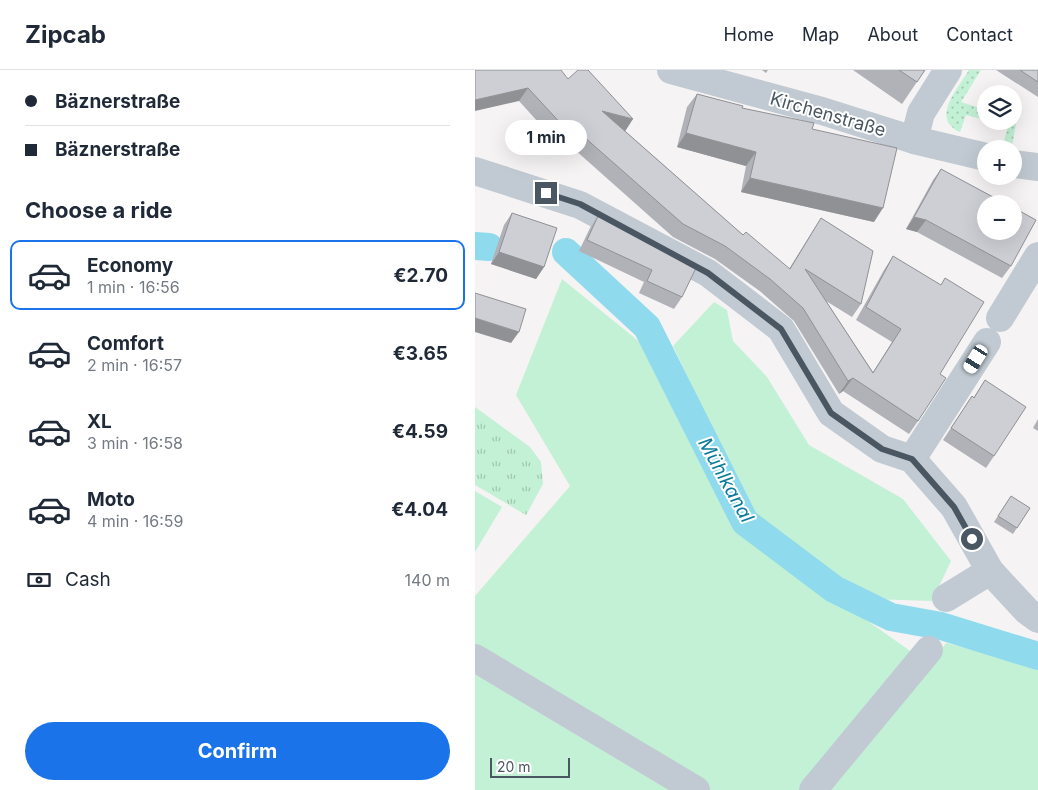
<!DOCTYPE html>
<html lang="en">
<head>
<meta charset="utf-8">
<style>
	body { margin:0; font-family:Inter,sans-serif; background:#f2f2f3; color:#1f2937; height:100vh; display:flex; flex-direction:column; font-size:19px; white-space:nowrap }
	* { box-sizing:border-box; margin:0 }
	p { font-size:16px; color:#747a83 }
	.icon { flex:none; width:28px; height:28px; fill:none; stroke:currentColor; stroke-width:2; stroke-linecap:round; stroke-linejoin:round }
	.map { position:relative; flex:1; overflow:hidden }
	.drawer { display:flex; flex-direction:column; background:#fff; width:475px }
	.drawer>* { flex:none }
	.banner { display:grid; align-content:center; height:110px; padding:0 25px; background:#fff }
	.buttons { position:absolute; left:502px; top:15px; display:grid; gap:10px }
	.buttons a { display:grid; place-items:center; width:45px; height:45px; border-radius:50%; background:#fff; box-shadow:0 5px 20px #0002; font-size:25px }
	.scale { position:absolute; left:15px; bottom:12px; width:80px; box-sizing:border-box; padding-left:5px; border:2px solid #4a5661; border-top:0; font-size:14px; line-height:18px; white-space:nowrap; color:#4a5661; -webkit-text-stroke:4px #fff; paint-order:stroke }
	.end { position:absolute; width:22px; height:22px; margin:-11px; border:6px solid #4a5661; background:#fff; box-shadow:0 0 0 2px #fff }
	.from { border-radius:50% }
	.bubble { position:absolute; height:35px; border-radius:18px; background:#fff; box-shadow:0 5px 20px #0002; font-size:16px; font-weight:700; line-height:35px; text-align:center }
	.car { position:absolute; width:15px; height:30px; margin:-15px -8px; border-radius:6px; box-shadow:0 0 4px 1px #0007; background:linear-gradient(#fff 24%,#345 0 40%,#fff 0 76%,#345 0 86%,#fff 0) }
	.banner b { display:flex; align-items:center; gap:18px; height:48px; font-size:19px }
	.banner b+b { border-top:1px solid #e0e1e3 }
	.banner i { width:12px; height:12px; background:#1f2937 }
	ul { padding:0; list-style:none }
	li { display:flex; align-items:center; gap:15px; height:70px; margin:0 10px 8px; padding:0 15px; border:2px solid transparent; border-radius:10px }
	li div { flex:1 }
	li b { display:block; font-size:19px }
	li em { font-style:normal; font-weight:700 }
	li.active { border-color:#1a73e8 }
	li>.icon { width:45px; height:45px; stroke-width:1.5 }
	h2 { padding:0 25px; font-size:22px; line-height:60px }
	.pay { display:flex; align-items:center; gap:12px; height:55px; padding:0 25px; font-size:19px }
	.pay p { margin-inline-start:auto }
	.action { display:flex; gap:10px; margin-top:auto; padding:10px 25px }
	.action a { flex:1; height:58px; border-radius:30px; background:#1a73e8; color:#fff; font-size:20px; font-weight:700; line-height:58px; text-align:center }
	header { display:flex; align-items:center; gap:30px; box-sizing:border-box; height:70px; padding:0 25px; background:#fff; border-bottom:1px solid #e0e1e3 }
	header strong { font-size:24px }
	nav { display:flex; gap:28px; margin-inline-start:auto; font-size:18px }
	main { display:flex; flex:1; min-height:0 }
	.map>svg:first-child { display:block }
	.grass { fill:url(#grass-dots) }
	.park { fill:url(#park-tufts) }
	.garden { fill:#c3f1d5 }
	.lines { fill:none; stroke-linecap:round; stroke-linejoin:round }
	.canal { stroke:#90daee; stroke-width:28 }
	.minor { stroke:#c1cad2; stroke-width:28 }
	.wall { fill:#b0b2b7 }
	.shaded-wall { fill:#909195 }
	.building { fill:#cdcfd5; stroke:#909195 }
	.route { stroke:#4a5661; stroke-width:6 }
	.labels { text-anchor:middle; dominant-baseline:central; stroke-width:4; stroke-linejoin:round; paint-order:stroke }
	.street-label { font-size:18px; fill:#4a5661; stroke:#fff }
	.water-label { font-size:19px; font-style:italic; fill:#0c7c9b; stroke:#fff }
</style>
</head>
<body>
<header>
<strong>Zipcab</strong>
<nav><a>Home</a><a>Map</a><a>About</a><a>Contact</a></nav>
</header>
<main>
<section class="drawer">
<div class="banner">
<b><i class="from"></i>Bäznerstraße</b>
<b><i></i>Bäznerstraße</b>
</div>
<h2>Choose a ride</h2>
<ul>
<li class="active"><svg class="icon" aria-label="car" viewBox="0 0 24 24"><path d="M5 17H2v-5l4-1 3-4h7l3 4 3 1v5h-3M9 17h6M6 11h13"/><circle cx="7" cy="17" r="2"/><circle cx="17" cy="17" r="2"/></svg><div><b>Economy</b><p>1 min · 16:56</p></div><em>€2.70</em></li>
<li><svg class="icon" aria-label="car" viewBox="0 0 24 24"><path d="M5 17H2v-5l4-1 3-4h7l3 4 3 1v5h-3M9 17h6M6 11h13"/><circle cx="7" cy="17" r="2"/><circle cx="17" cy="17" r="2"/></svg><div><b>Comfort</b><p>2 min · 16:57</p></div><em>€3.65</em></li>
<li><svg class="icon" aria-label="car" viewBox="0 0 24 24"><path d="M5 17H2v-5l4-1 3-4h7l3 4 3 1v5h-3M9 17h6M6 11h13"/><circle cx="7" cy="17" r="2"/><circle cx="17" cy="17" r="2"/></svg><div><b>XL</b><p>3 min · 16:58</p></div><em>€4.59</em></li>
<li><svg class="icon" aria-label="car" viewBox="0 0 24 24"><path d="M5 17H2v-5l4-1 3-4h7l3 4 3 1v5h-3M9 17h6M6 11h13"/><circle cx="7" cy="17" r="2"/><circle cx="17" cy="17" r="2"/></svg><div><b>Moto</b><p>4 min · 16:59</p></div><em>€4.04</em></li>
</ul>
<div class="pay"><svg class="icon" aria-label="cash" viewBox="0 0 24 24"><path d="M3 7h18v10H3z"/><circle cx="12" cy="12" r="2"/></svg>Cash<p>140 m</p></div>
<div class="action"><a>Confirm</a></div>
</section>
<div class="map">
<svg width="563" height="720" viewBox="0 0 563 720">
	<defs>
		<pattern id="grass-dots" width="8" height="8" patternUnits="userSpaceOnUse" patternTransform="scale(1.25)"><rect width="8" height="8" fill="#c3f1d5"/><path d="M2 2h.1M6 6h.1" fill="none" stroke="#a0c6b0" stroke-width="1.8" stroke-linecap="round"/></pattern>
		<pattern id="park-tufts" width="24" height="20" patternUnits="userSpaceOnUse" patternTransform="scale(1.25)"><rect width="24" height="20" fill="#c3f1d5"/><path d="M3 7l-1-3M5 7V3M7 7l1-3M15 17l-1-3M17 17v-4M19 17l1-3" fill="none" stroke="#a0c6b0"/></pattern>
	</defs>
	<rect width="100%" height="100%" fill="#f5f3f3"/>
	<g class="grass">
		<path d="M494,0H506L486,32L511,40V50L491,45L485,62C455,48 483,19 494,0Z"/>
		<path d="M539,50L541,54L537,76L528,74L533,57L514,51Z"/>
	</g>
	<path class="park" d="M0,337L55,377L66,392L68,414L51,445L0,415Z"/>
	<g class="garden">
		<path d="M87,209L172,278L261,458L455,595L471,573L563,596V720H0V526L95,416L41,325Z"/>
		<path d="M239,232L252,240L258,271L292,307L334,375L428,429L476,491L457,531L396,529L279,446L198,276Z"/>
		<path d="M0,421L27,437L0,482Z"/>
	</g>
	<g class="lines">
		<g class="canal">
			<path d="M0,176L14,177"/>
			<path d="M91,182L172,257L270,452L359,519L416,547L466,556L563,586"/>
		</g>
		<g class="minor">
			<path d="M196,0L347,41L439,70L511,87"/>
			<path d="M439,70L446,43L473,0"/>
			<path d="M539,94L563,97"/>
			<path d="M0,101L105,135L233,203L306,259L356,343L407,379L437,389L479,437L515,501L552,541L563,549"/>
			<path d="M525,248L563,186"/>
			<path d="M437,389L512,272"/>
			<path d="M471,528L515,501"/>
			<path d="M0,588L221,720"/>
			<path d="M338,720L454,580"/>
		</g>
	</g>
	<g class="wall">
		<path d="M0,0L93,9L150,61L268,165L314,199L337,162L346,148L386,234L377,247L351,231L398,302L417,272L381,250L409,200L418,186L465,304L443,351L434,364L368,321L364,324L319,251L286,222L240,189L198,167L99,79L93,85L44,31Z"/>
		<path d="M287,0H293L291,3Z"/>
		<path d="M378,0H450L427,34Z"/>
		<path d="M521,0H563V27Z"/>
		<path d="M222,24L337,59L399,152L266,122L271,96L202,77L212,37Z"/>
		<path d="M466,99L536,196L527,208L442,162L431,159L458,110Z"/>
		<path d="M37,143L69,197L61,209L16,194L29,155Z"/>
		<path d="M123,146L207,227L199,239L164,223L169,212L104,181L115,158Z"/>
		<path d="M510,310L519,386L511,398L468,370L497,326L499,327Z"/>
		<path d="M563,349V361L558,358Z"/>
		<path d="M532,432L555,438L538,464L519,452Z"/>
	</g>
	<g class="shaded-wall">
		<path d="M53,18L44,31L0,41V30Z"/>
		<path d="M127,41L158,49L149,63Z"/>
		<path d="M211,63L281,82L271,96L202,77Z"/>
		<path d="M108,66L99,79L93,85L102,71Z"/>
		<path d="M275,108L408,138L399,152L266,122Z"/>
		<path d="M439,147L451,150L442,162L431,159Z"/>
		<path d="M24,182L69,197L61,209L16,194Z"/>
		<path d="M0,248L44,262L36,273L0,262Z"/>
		<path d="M378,308L368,321L364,324L373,311Z"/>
	</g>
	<g class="building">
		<path d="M0,0H86L93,9L103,0H113L158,49L127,41L268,165L271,162L315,199L346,148L398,181L386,234L330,199L398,303L426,259L391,237L418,186L466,215L470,208L509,232L465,304L471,308L443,351L378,308L373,311L328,238L295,209L250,176L208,154L108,66L102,71L53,18L0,30Z"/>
		<path d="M424,0H450L442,12Z"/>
		<path d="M545,0H563V12Z"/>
		<path d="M222,24L268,36L267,38L339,53L337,59L422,78L408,138L275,108L281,82L211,63Z"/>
		<path d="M466,99L531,134H511V161H539V138L561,150L536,196L451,150L439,147Z"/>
		<path d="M37,143L82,158L69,197L24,182Z"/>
		<path d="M123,146L221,198L207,227L172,211L177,200L112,170Z"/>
		<path d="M0,223L51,239L44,262L0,248Z"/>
		<path d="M510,310L551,337L519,386L476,358L497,326L499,328Z"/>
		<path d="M536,426L555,438L542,458L523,446Z"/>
	</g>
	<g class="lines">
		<path class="route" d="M71,123L105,134L233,203L306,259L356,343L407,379L437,389L479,437L497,469"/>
	</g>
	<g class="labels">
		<g class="street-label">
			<text transform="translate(353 44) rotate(16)">Kirchenstraße</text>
		</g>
		<g class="water-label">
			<text transform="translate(251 410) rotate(61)">Mühlkanal</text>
		</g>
	</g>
</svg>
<div class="buttons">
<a><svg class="icon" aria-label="layers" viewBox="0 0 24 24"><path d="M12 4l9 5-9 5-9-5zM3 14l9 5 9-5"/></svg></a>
<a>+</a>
<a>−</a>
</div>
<div class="scale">20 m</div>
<i class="end from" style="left:497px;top:469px"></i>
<i class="end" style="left:71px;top:123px"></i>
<div class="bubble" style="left:30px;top:50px;width:82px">1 min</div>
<i class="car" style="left:501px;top:289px;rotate:212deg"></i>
</div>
</main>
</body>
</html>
